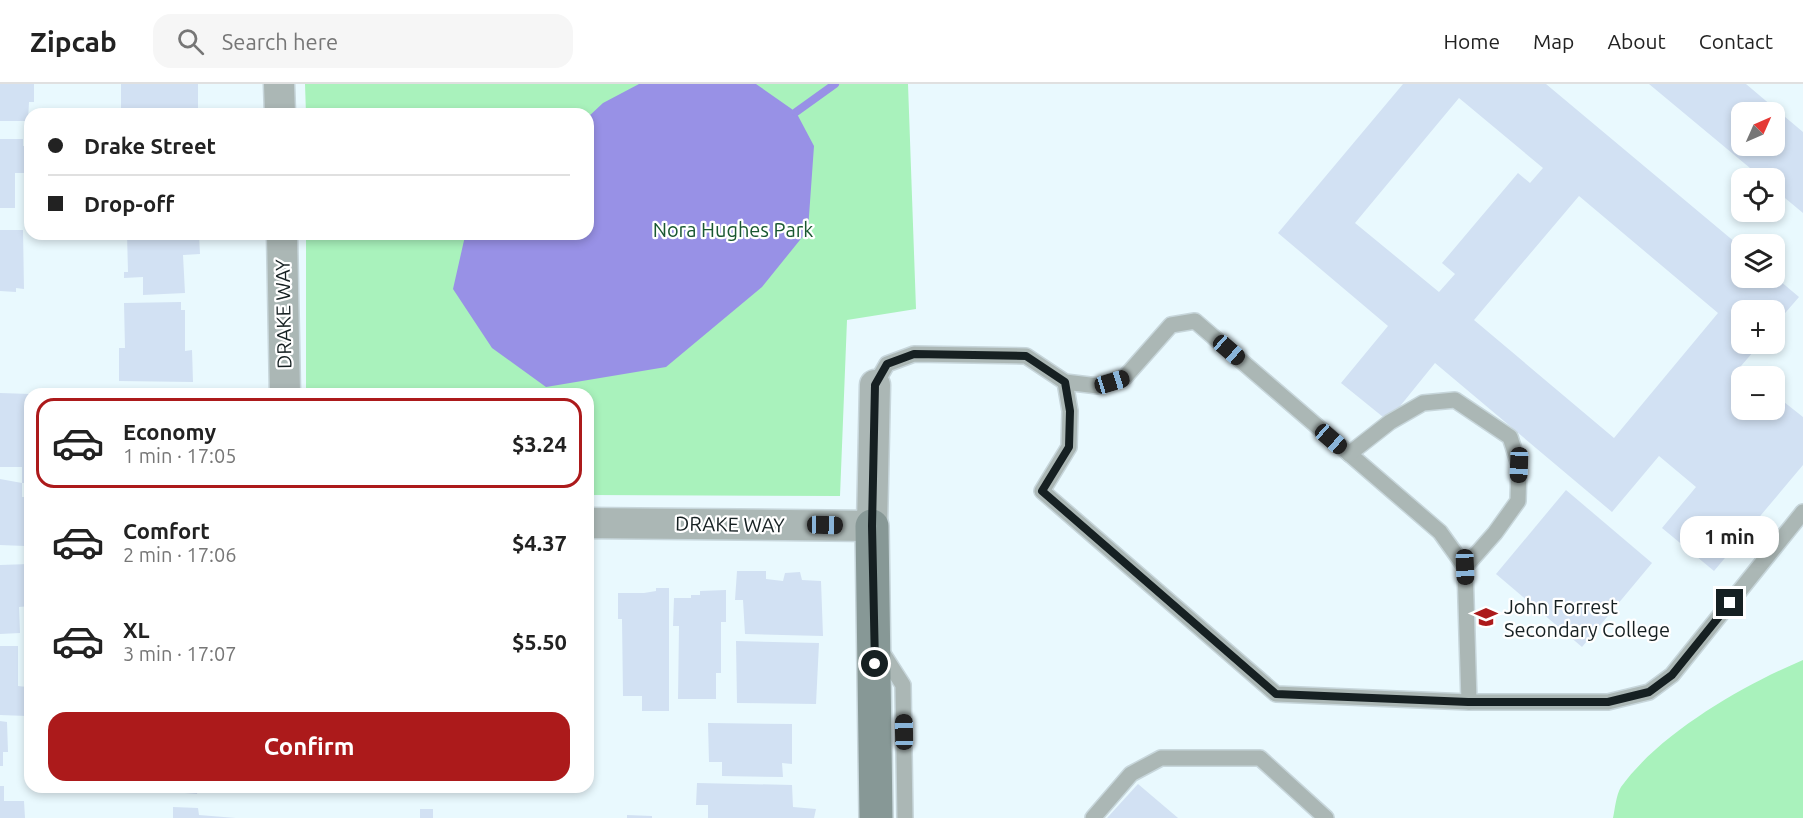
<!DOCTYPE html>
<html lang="en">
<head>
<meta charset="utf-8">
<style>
	body { margin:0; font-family:Ubuntu,sans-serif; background:#f6f6f6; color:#222; height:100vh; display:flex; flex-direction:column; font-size:22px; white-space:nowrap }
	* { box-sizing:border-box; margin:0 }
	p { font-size:20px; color:#767676 }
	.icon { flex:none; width:33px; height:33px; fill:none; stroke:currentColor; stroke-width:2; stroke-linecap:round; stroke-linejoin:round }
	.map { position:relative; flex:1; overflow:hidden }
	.details { position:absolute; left:24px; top:304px; width:570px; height:405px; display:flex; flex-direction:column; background:#fff; border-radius:18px; box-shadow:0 3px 9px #0003 }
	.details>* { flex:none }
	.guide { position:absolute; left:24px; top:24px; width:570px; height:132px; border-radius:18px; box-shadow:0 3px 9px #0003; display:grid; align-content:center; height:132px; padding:0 24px; background:#fff }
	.needle { width:39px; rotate:45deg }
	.fabs { position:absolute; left:1731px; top:18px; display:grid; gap:12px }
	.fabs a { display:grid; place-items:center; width:54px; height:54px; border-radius:12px; background:#fff; box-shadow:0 3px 9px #0003; font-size:30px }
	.end { position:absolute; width:27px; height:27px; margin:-14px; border:8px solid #162022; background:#fff; box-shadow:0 0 0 3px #fff }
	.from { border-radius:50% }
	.bubble { position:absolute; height:42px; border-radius:18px; background:#fff; box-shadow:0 3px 9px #0003; font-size:20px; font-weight:700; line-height:42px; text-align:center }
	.car { position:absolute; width:18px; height:36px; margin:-18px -9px; border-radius:8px; box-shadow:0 0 4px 2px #0007; background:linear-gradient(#222 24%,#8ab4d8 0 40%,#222 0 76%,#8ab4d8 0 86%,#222 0) }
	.guide b { display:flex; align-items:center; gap:21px; height:57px; font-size:22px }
	.guide b+b { border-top:2px solid #e0e0e0 }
	.guide i { width:15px; height:15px; background:#222 }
	ul { padding:10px 0 0; list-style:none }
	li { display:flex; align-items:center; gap:18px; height:90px; margin:0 12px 9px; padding:0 12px; border:3px solid transparent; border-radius:18px }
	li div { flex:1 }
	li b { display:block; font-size:22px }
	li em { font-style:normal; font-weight:700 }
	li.on { border-color:#ac1a1b }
	li>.icon { width:54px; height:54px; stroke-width:1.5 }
	.cta { display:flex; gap:12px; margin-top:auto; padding:12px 24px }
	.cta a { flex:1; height:69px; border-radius:18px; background:#ac1a1b; color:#fff; font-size:24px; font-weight:700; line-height:69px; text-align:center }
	header { display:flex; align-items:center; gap:36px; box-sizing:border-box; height:84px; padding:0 30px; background:#fff; border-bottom:2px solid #e0e0e0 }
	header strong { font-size:28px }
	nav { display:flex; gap:33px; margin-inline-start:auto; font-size:21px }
	.search { width:420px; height:54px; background:#f6f6f6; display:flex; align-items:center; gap:15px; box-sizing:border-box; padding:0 21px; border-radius:18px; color:#767676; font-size:22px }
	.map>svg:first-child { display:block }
	.green { fill:#a9f2bc }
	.water { fill:#9891e6 }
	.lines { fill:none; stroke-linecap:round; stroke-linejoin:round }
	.stream { stroke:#9891e6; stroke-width:8 }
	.building { fill:#d2e1f3; fill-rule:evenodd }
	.lane-casing { stroke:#c7d6db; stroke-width:18 }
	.street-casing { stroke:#c7d6db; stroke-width:33 }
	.secondary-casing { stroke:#c7d6db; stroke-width:36 }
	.lane { stroke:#abb7b5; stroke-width:15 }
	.street { stroke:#abb7b5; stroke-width:30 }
	.secondary { stroke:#879896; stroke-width:33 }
	.route { stroke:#162022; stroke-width:8 }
	.labels { text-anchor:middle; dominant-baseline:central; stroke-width:4.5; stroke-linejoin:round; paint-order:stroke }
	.park-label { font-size:20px; fill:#195831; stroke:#fff }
	.street-label { font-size:20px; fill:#162022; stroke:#fff }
	.poi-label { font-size:20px; fill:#162022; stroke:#fff; text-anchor:start }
</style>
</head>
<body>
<header>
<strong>Zipcab</strong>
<div class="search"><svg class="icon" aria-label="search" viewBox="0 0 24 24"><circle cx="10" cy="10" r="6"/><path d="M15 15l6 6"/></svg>Search here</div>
<nav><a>Home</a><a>Map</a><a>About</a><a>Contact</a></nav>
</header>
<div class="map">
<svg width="1803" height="734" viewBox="0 0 1803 734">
	<rect width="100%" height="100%" fill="#e9f9fe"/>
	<g class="green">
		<path d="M305,0H908L916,225L847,236L840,412L588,411V310H306V150H588V30H306Z"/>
		<path d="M1803,576V734H1613C1615,725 1616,711 1621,703C1660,649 1742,602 1803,576Z"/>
	</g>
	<path class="water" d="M639,0H756L796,28L814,62L808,146L762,203L666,283L546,303L492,264L453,205L465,152L588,150V33L603,19Z"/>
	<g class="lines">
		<path class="stream" d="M796,28L835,0"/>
	</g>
	<g class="building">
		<path d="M0,0H34V18H29L28,37H0Z"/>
		<path d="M121,0H198V26H171L172,30H121Z"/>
		<path d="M1403,0H1546L1742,164V194L1774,192L1799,213L1774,242V226H1742V260H1760L1741,282L1754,292H1742V326H1774V310L1803,333V381L1714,487L1662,444L1696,403L1659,372L1612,428L1435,279L1388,337L1341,299L1388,242L1278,149ZM1459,14L1543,84L1530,99L1518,89L1442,179L1455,190L1439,208L1355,139ZM1579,112L1718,229L1614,354L1474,236Z"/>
		<path d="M1649,0H1746L1803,48V129L1774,105V94H1762ZM1742,28H1774V62H1742Z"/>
		<path d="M0,55H23V62H30V89H15V124H0Z"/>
		<path d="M0,146H23L24,205L16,204V208L0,207Z"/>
		<path d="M127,150H199L200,170L183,171L185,209L143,211V193L124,194V188H128Z"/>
		<path d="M181,218V226H185V267L192,266L193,298L119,297V264H125L124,219Z"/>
		<rect x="139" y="307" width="48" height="3"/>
		<path d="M0,309L30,310V399H22V383H0Z"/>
		<path d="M0,395L22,399V413H26L25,462L0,461Z"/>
		<path d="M1566,406L1652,479L1582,563L1496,490Z"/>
		<path d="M29,480L30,522L19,523L20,549L0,550V481Z"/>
		<path d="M737,487H766V495L783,497L785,489L800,488L802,496L821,497L823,552L745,550L743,516H735Z"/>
		<path d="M656,504H669V627H642V612H623L622,535H618V509H644L656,507Z"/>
		<path d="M726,506V538H721V589H716V615H678L679,542H673L674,514H691V511H700V507Z"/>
		<path d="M736,557L819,559L816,620L737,619Z"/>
		<path d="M0,562H18V602L27,603V632L0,631Z"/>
		<path d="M0,637L7,638L8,668H3V682H0Z"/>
		<path d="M708,639L792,640V680L782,679L783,693L722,692V678H709Z"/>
		<path d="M697,699L792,701L793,723L816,725L814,734H708V721H696Z"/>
		<path d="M1138,700L1178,734H1107Z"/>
		<path d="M0,702H4V717H24L25,734H0Z"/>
		<path d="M172,704H198L197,710L172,708Z"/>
		<path d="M173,723L198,724L199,731L236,734H173Z"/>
		<rect x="420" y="725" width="13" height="9"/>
		<path d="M627,731L652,732V734H627Z"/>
	</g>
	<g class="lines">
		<g class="lane-casing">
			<g id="lane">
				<path d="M1065,298L1070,327L1069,363L1042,407L1276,610L1469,618H1608L1649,608L1672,591L1803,428"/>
				<path d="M875,301L887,280L914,270L1026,272L1065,298L1098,302L1125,293L1171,241L1195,237L1440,448L1465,483L1469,618"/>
				<path d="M1349,370L1390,338L1423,319L1455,316L1510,353L1519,381L1518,417L1495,449L1465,483"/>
				<path d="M880,565L903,601L905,734"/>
				<path d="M1093,734L1131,690L1161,674H1260L1326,734"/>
			</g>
		</g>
		<g class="street-casing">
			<g id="street">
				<path d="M279,0L280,30"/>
				<path d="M282,150L285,310"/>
				<path d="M588,439L872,442L875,301"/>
			</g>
		</g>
		<g class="secondary-casing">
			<path id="secondary" d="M872,442L876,734"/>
		</g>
		<use href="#lane" class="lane"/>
		<use href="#street" class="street"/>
		<use href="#secondary" class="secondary"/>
	</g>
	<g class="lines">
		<path class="route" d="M875,580L872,442L875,301L887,280L914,270L1026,272L1065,298L1070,327L1069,363L1042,407L1276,610L1468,618H1608L1649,608L1672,591L1730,519"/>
	</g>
	<defs>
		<g id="school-bare" transform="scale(1.8)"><path d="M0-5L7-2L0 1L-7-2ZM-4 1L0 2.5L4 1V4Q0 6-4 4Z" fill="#ac1a1b" stroke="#fff" stroke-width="2.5" paint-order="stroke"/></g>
	</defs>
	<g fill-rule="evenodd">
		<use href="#school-bare" x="1486" y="533"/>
	</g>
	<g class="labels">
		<g class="park-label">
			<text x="733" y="145">Nora Hughes Park</text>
		</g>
		<g class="street-label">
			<text transform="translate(283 230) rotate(-91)">DRAKE WAY</text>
			<text transform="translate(730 440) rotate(1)">DRAKE WAY</text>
		</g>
		<g class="poi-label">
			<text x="1504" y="522">John Forrest<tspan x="1504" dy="23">Secondary College</tspan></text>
		</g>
	</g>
</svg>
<div class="fabs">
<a><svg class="needle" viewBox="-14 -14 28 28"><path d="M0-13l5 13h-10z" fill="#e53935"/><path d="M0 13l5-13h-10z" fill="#767676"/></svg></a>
<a><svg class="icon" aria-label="locate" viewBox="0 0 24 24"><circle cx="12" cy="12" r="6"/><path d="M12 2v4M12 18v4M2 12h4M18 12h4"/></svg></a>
<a><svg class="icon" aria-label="layers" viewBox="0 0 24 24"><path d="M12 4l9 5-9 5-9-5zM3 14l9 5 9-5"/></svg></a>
<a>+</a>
<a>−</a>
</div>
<i class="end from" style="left:875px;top:580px"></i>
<i class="end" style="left:1730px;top:519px"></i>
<div class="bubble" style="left:1680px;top:432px;width:99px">1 min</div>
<i class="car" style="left:1229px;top:266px;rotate:131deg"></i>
<i class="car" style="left:1112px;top:298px;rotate:73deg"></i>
<i class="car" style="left:1331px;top:355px;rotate:131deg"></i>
<i class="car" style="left:1519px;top:381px;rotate:182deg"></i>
<i class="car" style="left:825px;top:441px;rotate:91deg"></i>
<i class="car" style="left:1465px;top:483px;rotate:178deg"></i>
<i class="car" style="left:904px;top:648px;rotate:359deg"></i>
<div class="guide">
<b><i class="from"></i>Drake Street</b>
<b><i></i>Drop-off</b>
</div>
<section class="details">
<ul>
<li class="on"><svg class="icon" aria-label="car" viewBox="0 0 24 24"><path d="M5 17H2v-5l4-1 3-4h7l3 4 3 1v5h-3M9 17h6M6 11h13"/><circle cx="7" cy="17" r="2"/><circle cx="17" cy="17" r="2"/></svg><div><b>Economy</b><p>1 min · 17:05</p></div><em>$3.24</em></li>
<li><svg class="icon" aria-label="car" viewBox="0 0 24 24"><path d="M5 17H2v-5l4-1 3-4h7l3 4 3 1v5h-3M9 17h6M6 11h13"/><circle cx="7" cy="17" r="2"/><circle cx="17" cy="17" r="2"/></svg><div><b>Comfort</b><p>2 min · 17:06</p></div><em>$4.37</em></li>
<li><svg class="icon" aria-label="car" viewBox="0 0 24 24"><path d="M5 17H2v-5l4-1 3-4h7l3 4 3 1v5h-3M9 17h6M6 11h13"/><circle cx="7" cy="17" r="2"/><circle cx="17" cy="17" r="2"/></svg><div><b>XL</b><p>3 min · 17:07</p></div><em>$5.50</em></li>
</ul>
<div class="cta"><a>Confirm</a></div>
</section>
</div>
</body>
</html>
